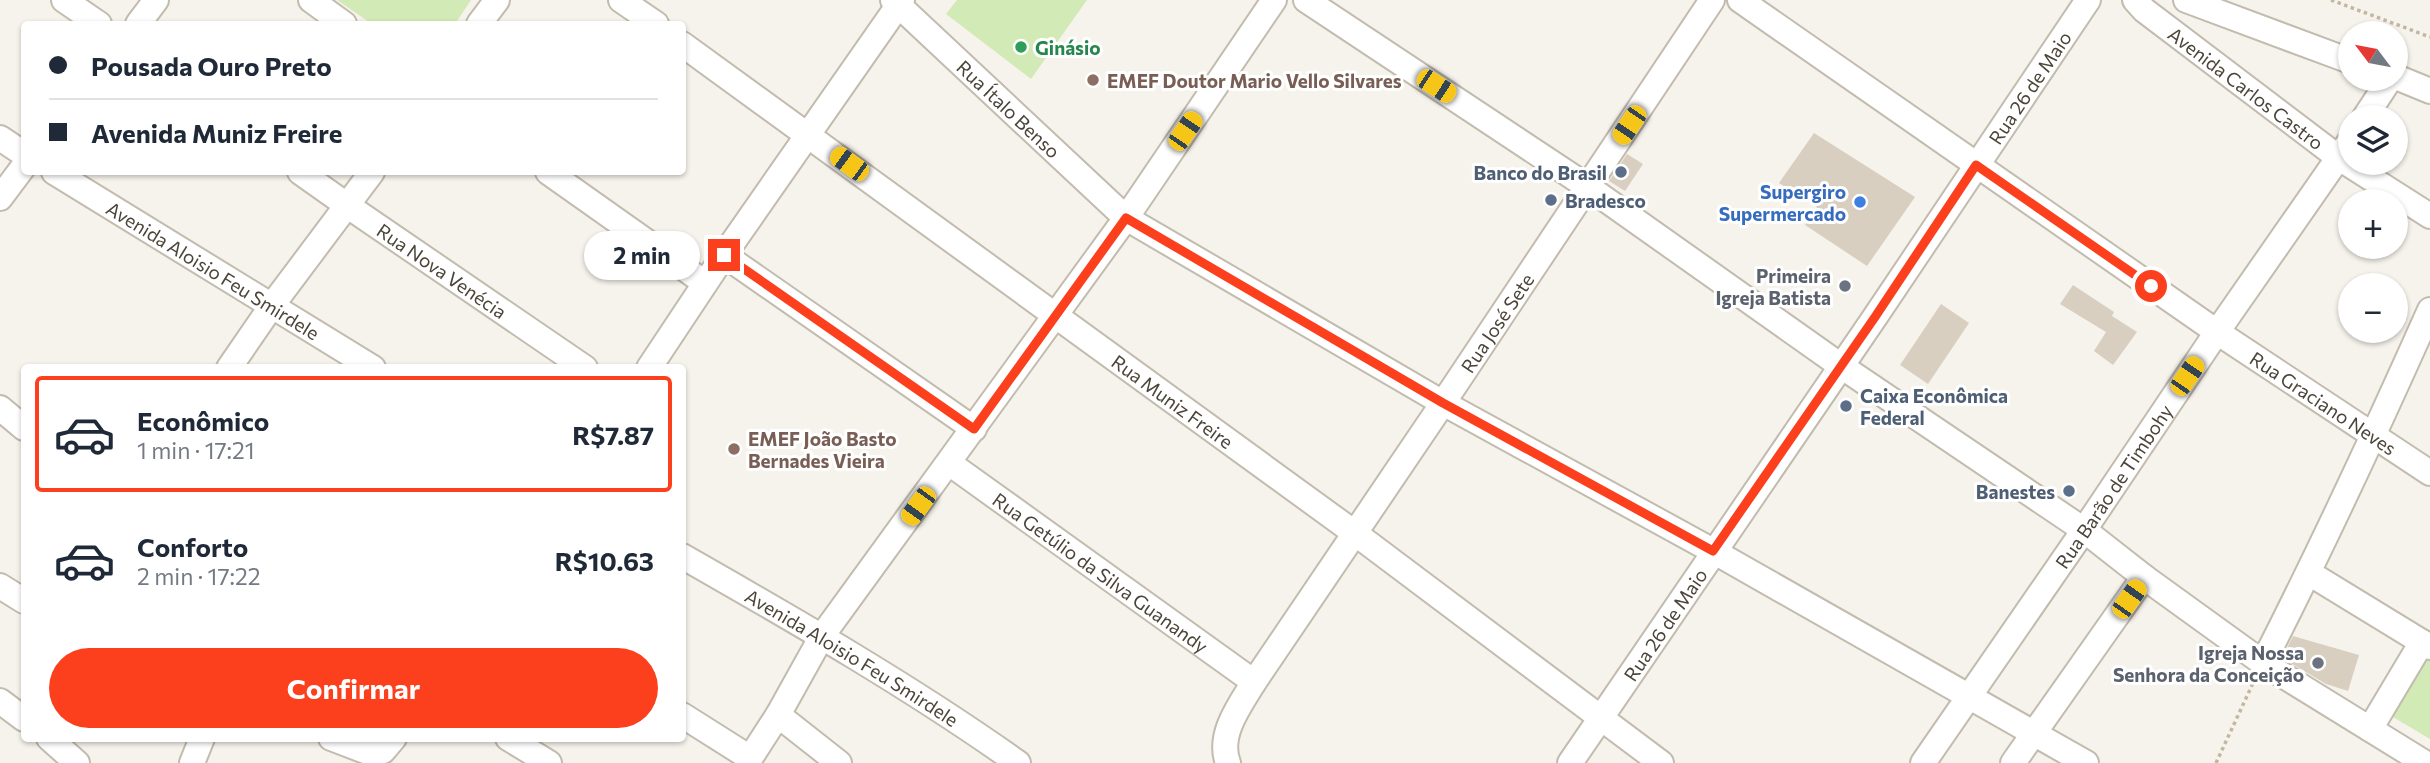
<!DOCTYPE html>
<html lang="pt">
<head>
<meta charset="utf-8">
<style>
	body { margin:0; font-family:Commissioner,sans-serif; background:#f2f2f3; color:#1f2937; height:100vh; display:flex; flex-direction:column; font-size:26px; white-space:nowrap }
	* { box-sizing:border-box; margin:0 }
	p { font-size:23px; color:#747a83 }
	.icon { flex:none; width:38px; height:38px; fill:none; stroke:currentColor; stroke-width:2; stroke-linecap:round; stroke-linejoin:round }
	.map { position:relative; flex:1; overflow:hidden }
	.side { position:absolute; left:21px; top:364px; width:665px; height:378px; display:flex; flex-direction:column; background:#fff; border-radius:7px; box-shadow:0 2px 5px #0004 }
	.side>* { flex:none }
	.hud { position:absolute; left:21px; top:21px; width:665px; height:154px; border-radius:7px; box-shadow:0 2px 5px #0004; display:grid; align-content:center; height:154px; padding:0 28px; background:#fff }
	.needle { width:46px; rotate:302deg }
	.fabs { position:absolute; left:2338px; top:21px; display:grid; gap:14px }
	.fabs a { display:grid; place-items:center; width:70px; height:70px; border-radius:50%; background:#fff; box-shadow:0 2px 5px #0004; font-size:35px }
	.end { position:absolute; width:32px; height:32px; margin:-16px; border:9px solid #fc3f1d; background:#fff; box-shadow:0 0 0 4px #fff }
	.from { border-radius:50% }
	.bubble { position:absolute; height:49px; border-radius:24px; background:#fff; box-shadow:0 2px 5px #0004; font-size:23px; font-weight:700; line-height:49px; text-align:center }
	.car { position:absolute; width:21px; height:42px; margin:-21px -10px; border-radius:9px; box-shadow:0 0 5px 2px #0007; background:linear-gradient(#f5c518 24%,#345 0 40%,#f5c518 0 76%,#345 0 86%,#f5c518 0) }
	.hud b { display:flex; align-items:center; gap:24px; height:66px; font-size:26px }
	.hud b+b { border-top:2px solid #e0e1e3 }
	.hud i { width:18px; height:18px; background:#1f2937 }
	ul { padding:12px 0 0; list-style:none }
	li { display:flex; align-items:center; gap:21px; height:116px; margin:0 14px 10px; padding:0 14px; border:4px solid transparent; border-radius:7px }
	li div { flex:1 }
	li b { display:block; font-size:26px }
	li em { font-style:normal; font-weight:700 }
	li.selected { border-color:#fc3f1d }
	li>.icon { width:63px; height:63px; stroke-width:1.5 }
	.button { display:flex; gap:14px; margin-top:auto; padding:14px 28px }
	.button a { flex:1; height:80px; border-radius:42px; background:#fc3f1d; color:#fff; font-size:28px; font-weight:700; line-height:80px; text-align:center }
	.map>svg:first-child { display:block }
	.green { fill:#d2eab5 }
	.building { fill:#d8cfc1 }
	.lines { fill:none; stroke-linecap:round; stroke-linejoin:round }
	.minor-casing { stroke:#c2bbae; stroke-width:28 }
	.path { stroke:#c4b79f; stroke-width:3.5; stroke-dasharray:3.5 3.5; stroke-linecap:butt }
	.minor { stroke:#fff; stroke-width:24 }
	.route { stroke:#fc3f1d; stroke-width:9 }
	.leisure-dot { fill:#2e9e5b; stroke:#fff; stroke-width:2.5 }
	.education-dot { fill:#8d6e63; stroke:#fff; stroke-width:2.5 }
	.service-dot { fill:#5c6f8a; stroke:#fff; stroke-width:2.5 }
	.shop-dot { fill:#3f7fe0; stroke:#fff; stroke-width:2.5 }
	.worship-dot { fill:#6b7280; stroke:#fff; stroke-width:2.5 }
	.labels { text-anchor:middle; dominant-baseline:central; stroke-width:6; stroke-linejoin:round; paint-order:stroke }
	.leisure-label { font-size:19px; font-weight:bold; fill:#27864d; stroke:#fff; text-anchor:start }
	.education-label { font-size:19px; font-weight:bold; fill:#785e54; stroke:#fff; text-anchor:start }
	.street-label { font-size:19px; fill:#4b4439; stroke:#fff }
	.service-label { font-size:19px; font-weight:bold; fill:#4e5e75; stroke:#fff; text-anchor:end }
	.shop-label { font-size:19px; font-weight:bold; fill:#366cbe; stroke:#fff; text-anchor:end }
	.worship-label { font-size:19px; font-weight:bold; fill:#5b616d; stroke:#fff; text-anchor:end }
</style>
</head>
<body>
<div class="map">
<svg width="2430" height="763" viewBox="0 0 2430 763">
	<rect width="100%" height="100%" fill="#f6f3ec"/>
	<g class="green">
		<path d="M337,0H471L455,24H372Z"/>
		<path d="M957,0H1087L1031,79L946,14Z"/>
		<path d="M2427,658L2430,660V739L2393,717Z"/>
	</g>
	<g class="building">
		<path d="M1814,133L1915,197L1867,266L1805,225L1817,207L1779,183Z"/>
		<path d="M1627,154L1643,164L1625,191L1609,181Z"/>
		<path d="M2073,285L2114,312L2112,316L2137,332L2113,365L2094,351L2106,332L2060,304Z"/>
		<path d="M1941,304L1969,323L1928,384L1900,365Z"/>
		<path d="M2293,636L2359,655L2348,691L2326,684L2282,658Z"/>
	</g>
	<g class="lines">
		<g class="minor-casing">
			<g id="minor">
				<path d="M64,0L99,24"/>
				<path d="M311,0L344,24"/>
				<path d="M621,0L656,24"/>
				<path id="s1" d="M893,0L1126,218L1443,403L1713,551L2086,763"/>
				<path d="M1306,0L1588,187L1841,366L2084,530L2144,577L2263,663L2425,763"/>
				<path id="s2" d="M1740,0L2217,332L2430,473"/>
				<path id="s3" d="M2135,0L2144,10L2339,158L2430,216"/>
				<path d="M2186,0L2350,61"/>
				<path d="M138,24L156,0"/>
				<path d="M479,24L497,0"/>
				<path id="s4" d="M682,44L1356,534L1661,763"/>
				<path d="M2396,77L2430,91"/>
				<path d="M2365,117L2390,79"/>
				<path d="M0,138L24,154"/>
				<path id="s5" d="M54,172L373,368"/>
				<path id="s6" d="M300,172L348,206L585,368"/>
				<path d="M548,172L705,283"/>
				<path d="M0,198L24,166"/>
				<path d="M724,255L974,429"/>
				<path d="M229,368L273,304L372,172"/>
				<path d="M649,368L724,255L902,0"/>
				<path d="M0,408L24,428"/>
				<path id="s7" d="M949,463L1254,682"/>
				<path id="s8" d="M682,556C796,621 911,687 1018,763"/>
				<path d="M2309,573L2430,647"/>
				<path d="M0,586L24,601"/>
				<path d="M2263,663C2322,547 2377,429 2430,310"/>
				<path d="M0,701L24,719"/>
				<path d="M682,715L750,758"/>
				<path d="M778,715L839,763"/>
				<path d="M2370,729L2422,642"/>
				<path d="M49,738L77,763"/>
				<path d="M331,738L373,754L383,751L394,738"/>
				<path d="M508,738L549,763"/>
				<path d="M192,763L202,738"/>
				<path d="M747,763L778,715L822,636L1126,218L1274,0"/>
				<path id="s9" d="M1228,763C1217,735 1240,705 1254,682L1443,403L1712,0"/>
				<path id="s10" d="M1570,763L1875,317L2088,0"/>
				<path id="s11" d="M1923,763L2084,530L2217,332L2350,141"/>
				<path d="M2013,763L2144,577"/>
			</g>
		</g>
		<g class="path">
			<path d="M2331,0L2430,37"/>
			<path d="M2216,763L2254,681"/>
		</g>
		<use href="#minor" class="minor"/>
	</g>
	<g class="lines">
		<path class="route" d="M724,255L974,429L1126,218L1443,403L1713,551L1875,317L1976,165L2151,286"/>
	</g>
	<circle class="leisure-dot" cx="1021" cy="47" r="7"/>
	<g class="education-dot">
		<circle cx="1093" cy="80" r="7"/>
		<circle cx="734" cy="449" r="7"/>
	</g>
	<g class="service-dot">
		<circle cx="1621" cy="172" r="7"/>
		<circle cx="1551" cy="200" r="7"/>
		<circle cx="1846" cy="406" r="7"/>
		<circle cx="2069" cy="491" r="7"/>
	</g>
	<circle class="shop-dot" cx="1860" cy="202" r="7"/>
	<g class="worship-dot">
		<circle cx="1845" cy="286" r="7"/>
		<circle cx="2318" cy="663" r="7"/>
	</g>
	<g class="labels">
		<g class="leisure-label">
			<text x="1035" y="47">Ginásio</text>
		</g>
		<g class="education-label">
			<text x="1107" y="80">EMEF Doutor Mario Vello Silvares</text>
			<text x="748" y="438">EMEF João Basto<tspan x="748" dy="22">Bernades Vieira</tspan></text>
		</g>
		<g class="street-label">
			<text stroke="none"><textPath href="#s10" startOffset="817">Rua 26 de Maio</textPath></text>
			<text stroke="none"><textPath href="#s3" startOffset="142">Avenida Carlos Castro</textPath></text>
			<text stroke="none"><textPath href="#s1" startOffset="159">Rua Ítalo Benso</textPath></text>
			<text stroke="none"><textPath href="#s5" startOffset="187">Avenida Aloisio Feu Smirdele</textPath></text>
			<text stroke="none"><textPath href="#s6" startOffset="173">Rua Nova Venécia</textPath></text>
			<text stroke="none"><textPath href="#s9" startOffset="522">Rua José Sete</textPath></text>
			<text stroke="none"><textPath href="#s4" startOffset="607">Rua Muniz Freire</textPath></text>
			<text stroke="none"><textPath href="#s2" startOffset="709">Rua Graciano Neves</textPath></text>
			<text stroke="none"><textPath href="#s11" startOffset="336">Rua Barão de Timbohy</textPath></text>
			<text stroke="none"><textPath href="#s7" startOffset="187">Rua Getúlio da Silva Guanandy</textPath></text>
			<text stroke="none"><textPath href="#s10" startOffset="168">Rua 26 de Maio</textPath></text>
			<text stroke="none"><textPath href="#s8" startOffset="198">Avenida Aloisio Feu Smirdele</textPath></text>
		</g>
		<g class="service-label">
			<text x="1607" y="172">Banco do Brasil</text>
			<text x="1565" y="200" text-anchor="start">Bradesco</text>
			<text x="1860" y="395" text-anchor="start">Caixa Econômica<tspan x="1860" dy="22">Federal</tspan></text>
			<text x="2055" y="491">Banestes</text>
		</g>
		<g class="shop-label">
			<text x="1846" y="191">Supergiro<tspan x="1846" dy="22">Supermercado</tspan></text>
		</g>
		<g class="worship-label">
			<text x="1831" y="275">Primeira<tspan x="1831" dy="22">Igreja Batista</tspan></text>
			<text x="2304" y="652">Igreja Nossa<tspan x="2304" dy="22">Senhora da Conceição</tspan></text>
		</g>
	</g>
</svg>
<div class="fabs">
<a><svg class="needle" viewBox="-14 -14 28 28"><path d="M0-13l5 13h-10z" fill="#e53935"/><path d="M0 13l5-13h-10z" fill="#747a83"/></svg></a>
<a><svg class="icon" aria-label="layers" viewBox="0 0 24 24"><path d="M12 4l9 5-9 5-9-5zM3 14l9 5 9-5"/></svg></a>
<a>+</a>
<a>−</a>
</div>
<i class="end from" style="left:2151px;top:286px"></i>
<i class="end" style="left:724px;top:255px"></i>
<div class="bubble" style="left:584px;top:231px;width:116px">2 min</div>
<i class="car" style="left:1436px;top:86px;rotate:123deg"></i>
<i class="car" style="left:1629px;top:125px;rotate:214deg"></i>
<i class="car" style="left:1185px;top:131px;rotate:34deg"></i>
<i class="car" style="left:849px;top:164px;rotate:306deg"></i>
<i class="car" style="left:2187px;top:376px;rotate:34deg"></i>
<i class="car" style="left:918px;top:506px;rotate:216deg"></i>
<i class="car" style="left:2129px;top:599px;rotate:35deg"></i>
<div class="hud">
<b><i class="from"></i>Pousada Ouro Preto</b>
<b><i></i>Avenida Muniz Freire</b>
</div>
<section class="side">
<ul>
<li class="selected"><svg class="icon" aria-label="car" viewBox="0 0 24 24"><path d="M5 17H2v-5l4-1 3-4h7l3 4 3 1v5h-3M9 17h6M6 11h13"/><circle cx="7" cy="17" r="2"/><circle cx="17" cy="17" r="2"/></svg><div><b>Econômico</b><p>1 min · 17:21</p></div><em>R$7.87</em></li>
<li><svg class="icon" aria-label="car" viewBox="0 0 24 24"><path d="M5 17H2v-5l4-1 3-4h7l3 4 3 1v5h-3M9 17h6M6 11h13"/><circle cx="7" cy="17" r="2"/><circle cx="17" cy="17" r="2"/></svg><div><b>Conforto</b><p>2 min · 17:22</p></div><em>R$10.63</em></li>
</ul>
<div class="button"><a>Confirmar</a></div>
</section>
</div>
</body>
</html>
